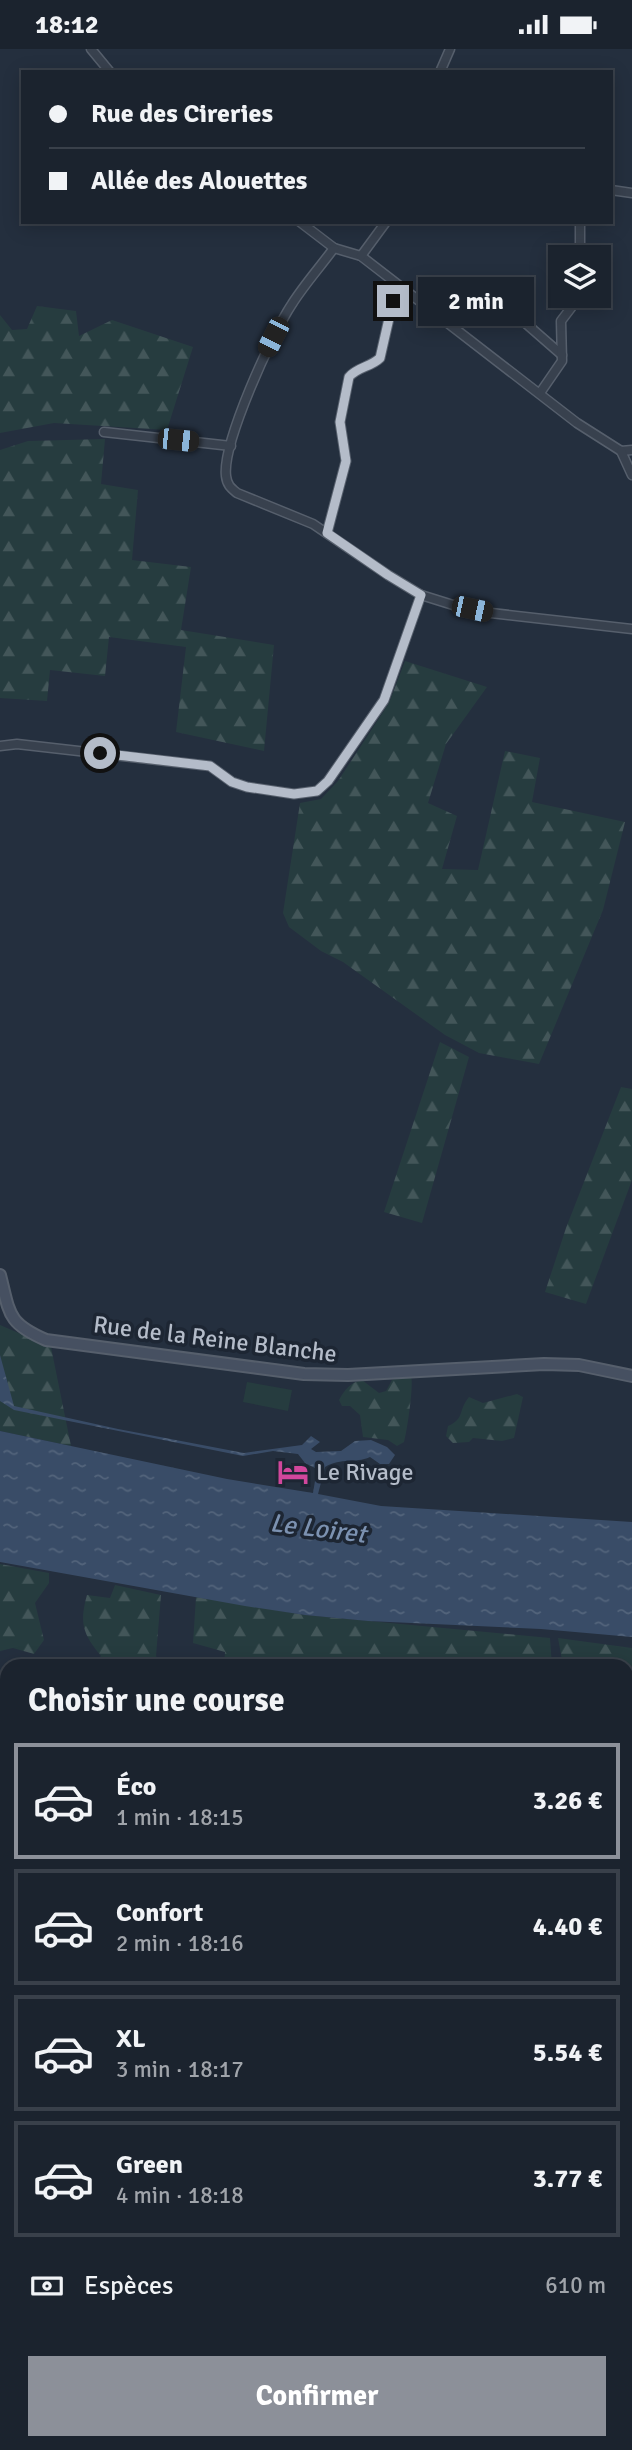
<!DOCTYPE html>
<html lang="fr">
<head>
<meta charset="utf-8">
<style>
	body { margin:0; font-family:Signika,sans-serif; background:#282f3a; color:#f1f3f6; height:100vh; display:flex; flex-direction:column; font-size:26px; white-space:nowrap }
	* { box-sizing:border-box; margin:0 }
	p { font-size:23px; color:#a0a4aa }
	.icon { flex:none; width:38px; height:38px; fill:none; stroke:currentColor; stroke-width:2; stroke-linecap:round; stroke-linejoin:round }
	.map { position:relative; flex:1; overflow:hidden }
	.panel { position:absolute; left:0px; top:1610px; width:634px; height:791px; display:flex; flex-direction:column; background:#1b232e; border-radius:21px 21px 0 0; box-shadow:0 4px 18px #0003,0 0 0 2px #39404a }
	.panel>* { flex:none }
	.guide { position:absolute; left:21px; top:21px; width:592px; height:154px; border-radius:0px; box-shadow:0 4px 18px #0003,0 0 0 2px #39404a; display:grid; align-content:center; height:154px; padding:0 28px; background:#1b232e }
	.controls { position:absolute; left:548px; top:196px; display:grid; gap:14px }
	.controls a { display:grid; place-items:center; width:63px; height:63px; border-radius:0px; background:#1b232e; box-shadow:0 4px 18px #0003,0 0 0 2px #39404a; font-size:35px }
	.end { position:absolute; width:32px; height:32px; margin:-16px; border:9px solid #b4bcc9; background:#111; box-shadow:0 0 0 4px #111 }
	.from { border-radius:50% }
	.bubble { position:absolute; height:49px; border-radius:0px; background:#1b232e; box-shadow:0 4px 18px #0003,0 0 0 2px #39404a; font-size:23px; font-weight:700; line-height:49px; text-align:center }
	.car { position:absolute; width:21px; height:42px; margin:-21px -10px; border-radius:9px; box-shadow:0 0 5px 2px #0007; background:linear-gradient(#222 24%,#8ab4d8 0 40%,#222 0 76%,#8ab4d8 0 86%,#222 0) }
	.guide b { display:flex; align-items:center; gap:24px; height:66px; font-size:26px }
	.guide b+b { border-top:2px solid #39404a }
	.guide i { width:18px; height:18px; background:#f1f3f6 }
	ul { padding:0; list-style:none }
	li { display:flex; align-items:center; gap:21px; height:116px; margin:0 14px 10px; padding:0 14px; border:4px solid #39404a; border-radius:0px }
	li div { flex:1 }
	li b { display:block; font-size:26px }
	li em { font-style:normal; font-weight:700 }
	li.current { border-color:#8c9099 }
	li>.icon { width:63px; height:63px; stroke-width:1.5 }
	h2 { padding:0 28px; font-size:32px; line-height:84px }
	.pay { display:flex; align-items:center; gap:18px; height:77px; padding:0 28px; font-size:26px }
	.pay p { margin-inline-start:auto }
	.cta { display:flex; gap:14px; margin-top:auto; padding:14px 28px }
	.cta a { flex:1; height:80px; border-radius:0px; background:#8c9099; color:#fff; font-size:28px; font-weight:700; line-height:80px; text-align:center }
	.status { display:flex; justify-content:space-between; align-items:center; height:49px; padding:0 35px; background:#1b232e; direction:ltr }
	.status svg { height:19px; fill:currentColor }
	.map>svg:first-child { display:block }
	.grass { fill:#263c3f }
	.forest { fill:url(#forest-firs) }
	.cemetery { fill:url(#cemetery-stones) }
	.water { fill:url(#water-ripples) }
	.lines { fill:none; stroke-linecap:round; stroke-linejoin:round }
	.street-casing { stroke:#565f6c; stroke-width:11 }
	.secondary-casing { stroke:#565f6c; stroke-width:14 }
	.street { stroke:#38414e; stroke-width:8 }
	.secondary { stroke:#465061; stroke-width:10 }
	.route { stroke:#b4bcc9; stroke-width:9 }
	.labels { text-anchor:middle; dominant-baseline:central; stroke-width:7; stroke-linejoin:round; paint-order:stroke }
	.street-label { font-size:24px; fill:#b4bcc9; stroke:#1d2633 }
	.poi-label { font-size:24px; fill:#b4bcc9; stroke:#1d2633; text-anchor:start }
	.water-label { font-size:26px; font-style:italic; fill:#7c92b1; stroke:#1d2633 }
</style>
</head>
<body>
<div class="status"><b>18:12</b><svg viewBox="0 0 49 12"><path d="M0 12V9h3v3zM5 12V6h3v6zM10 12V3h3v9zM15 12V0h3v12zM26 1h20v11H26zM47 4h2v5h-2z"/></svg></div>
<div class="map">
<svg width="632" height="2401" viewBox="0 0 632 2401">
	<defs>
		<pattern id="forest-firs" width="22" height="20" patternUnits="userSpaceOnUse" patternTransform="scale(1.75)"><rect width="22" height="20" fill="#263c3f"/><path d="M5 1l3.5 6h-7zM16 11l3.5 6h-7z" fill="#435659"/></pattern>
		<pattern id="cemetery-stones" width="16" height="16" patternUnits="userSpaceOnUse" patternTransform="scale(1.75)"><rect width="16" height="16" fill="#263c3f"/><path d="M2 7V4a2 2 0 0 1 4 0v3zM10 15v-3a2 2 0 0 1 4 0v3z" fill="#435659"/></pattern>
		<pattern id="water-ripples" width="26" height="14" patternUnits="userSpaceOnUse" patternTransform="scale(1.75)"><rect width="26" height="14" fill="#394c67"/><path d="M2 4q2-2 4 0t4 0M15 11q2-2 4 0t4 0" fill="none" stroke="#53647b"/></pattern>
	</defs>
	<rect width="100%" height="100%" fill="#242f3e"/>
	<g class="grass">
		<path d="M247,1333L292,1341L288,1362L243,1353Z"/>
		<path d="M627,2331L632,2336V2401H372L373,2394H626Z"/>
	</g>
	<g class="forest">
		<path d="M37,257L76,262L79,287L112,271L193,298L167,381L54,374L0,384V266L12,281L27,280Z"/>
		<path d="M105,390L101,435L138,441L132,511L191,518L181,581L274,596L264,702L176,683L186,598L109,588L105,627L50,621L47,652L0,649V401L28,392Z"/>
		<path d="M405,612L487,638L446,695L428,754L457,767L442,820L478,821L505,702L540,709L532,753L625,773L603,861L539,1015L479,1004L445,986L343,913L321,902L289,878L283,864L300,754L321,750L338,732L389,654Z"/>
		<path d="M440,993L469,1008L422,1174L384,1163Z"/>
		<path d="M621,1038L632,1040V1131L586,1255L545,1243L566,1179Z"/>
		<path d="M0,1276L51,1298L71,1397L0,1382Z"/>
		<path d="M406,1327L411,1328C414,1335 407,1383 404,1393L397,1397L388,1391L363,1388L360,1366L350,1357H342L339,1351C345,1340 350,1334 362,1331L379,1344L386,1342L392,1331Z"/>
		<path d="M517,1345L523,1348L514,1389L502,1392L473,1389L469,1393L453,1394L446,1387L448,1377C465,1370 458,1361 469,1348L483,1354Z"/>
		<path d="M0,1515L49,1524V1534L35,1554L44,1591L34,1605L13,1599L0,1602Z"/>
		<path d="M115,1536L161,1546L156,1607L162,1617H91L101,1607C83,1585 79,1574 87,1546L110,1549Z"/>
		<path d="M196,1548L305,1566L550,1589L552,1617H224L225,1603L193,1594Z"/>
		<path d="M558,1589L632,1599V1649L627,1648L626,1617H567L562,1611Z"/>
	</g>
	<path class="cemetery" d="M627,2052L632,2056V2159L627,2156Z"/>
	<path class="water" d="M0,1306L14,1357L118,1380L244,1404L302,1396L311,1387L320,1393L311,1400L316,1403L341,1402L355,1392L371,1391L387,1398L395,1406L389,1415H380L370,1408C354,1415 342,1408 325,1418L318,1445L381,1457L632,1473V1588L541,1580L368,1572L305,1566L245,1557L0,1513V1382L227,1430L313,1444L317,1420L305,1414L298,1405L273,1402L243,1407L14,1361L0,1352Z"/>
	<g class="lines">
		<g class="street-casing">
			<g id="street">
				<path d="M91,0L110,23"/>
				<path d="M440,23L450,0"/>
				<path d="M611,141L632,144"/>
				<path d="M300,173L334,199L361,207L577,374L621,402L632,401"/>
				<path d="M580,173V208"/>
				<path d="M334,199C320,218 304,236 292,255C272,285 222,394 226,427C227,436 231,439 237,444L313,475L388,526L421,546L453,556L491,564L632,580"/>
				<path d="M361,207L386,173"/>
				<path d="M515,265L562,306"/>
				<path d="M540,344L562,312L561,272L580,247"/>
				<path d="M104,383L231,397"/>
				<path d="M621,402L632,426"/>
				<path d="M327,484L346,412L340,373L349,328C357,318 371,318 380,309L393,252L402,238"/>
				<path d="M0,697L17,695L210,717L232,733L247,738L294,745L317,742L328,732L384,651L421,546"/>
				<path d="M626,1891L632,1885"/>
				<path d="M626,2173L632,2176"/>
				<path d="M626,2312L632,2313"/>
				<path d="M72,2394L76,2401"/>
				<path d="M36,2401L47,2394"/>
				<path d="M360,2401V2394"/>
			</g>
		</g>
		<g class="secondary-casing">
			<g id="secondary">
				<path d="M0,1226C10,1265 7,1274 46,1291L304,1325L348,1326L544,1315L579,1316L632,1327"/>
				<path d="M0,1814H7"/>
				<path d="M626,1849L632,1851"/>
			</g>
		</g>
		<use href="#street" class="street"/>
		<use href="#secondary" class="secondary"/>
	</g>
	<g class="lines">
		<path class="route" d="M100,704L210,717L232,733L247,738L294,745L317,742L328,732L384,651L421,546L388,526L327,484L346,412L340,373L349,328C357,318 371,318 380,309L393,252"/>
	</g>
	<defs>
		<g id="hotel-bare" transform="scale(2.415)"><path d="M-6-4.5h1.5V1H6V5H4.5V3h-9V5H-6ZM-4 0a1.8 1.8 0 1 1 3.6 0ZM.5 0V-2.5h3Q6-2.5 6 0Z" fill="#d1479c" stroke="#1d2633" stroke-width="2.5" paint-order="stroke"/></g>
	</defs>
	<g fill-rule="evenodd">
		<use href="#hotel-bare" x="293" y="1423"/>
	</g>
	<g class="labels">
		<g class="street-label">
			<text transform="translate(215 1290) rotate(7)">Rue de la Reine Blanche</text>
		</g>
		<g class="poi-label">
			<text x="316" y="1423">Le Rivage</text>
		</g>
		<g class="water-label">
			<text transform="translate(318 1480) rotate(7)">Le Loiret</text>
		</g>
	</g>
</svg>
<div class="controls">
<a><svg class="icon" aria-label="layers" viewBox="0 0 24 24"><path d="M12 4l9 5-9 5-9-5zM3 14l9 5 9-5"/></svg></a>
</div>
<i class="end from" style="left:100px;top:704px"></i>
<i class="end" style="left:393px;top:252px"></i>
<div class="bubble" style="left:418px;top:228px;width:116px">2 min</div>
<i class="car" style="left:273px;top:288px;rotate:207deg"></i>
<i class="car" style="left:178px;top:391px;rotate:96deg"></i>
<i class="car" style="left:472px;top:560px;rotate:102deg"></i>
<div class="guide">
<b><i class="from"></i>Rue des Cireries</b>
<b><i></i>Allée des Alouettes</b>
</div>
<section class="panel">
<h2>Choisir une course</h2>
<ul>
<li class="current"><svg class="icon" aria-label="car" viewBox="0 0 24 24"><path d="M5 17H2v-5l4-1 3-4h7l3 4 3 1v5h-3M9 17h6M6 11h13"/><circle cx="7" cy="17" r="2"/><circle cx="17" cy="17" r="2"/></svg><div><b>Éco</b><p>1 min · 18:15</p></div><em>3.26 €</em></li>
<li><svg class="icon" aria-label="car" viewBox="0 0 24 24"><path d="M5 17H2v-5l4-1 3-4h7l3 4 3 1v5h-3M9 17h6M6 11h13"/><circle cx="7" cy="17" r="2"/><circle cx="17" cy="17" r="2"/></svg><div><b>Confort</b><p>2 min · 18:16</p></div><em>4.40 €</em></li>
<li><svg class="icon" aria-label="car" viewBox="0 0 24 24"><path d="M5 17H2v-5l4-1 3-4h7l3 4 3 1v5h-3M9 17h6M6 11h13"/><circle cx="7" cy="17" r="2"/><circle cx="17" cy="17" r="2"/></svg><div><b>XL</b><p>3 min · 18:17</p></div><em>5.54 €</em></li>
<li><svg class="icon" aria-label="car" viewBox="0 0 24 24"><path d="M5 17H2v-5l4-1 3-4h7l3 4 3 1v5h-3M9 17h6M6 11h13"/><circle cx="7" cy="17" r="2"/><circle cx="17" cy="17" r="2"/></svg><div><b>Green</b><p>4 min · 18:18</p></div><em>3.77 €</em></li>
</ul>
<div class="pay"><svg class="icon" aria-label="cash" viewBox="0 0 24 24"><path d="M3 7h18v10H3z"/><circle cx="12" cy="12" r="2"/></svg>Espèces<p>610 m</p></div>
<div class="cta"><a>Confirmer</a></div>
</section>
</div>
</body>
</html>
